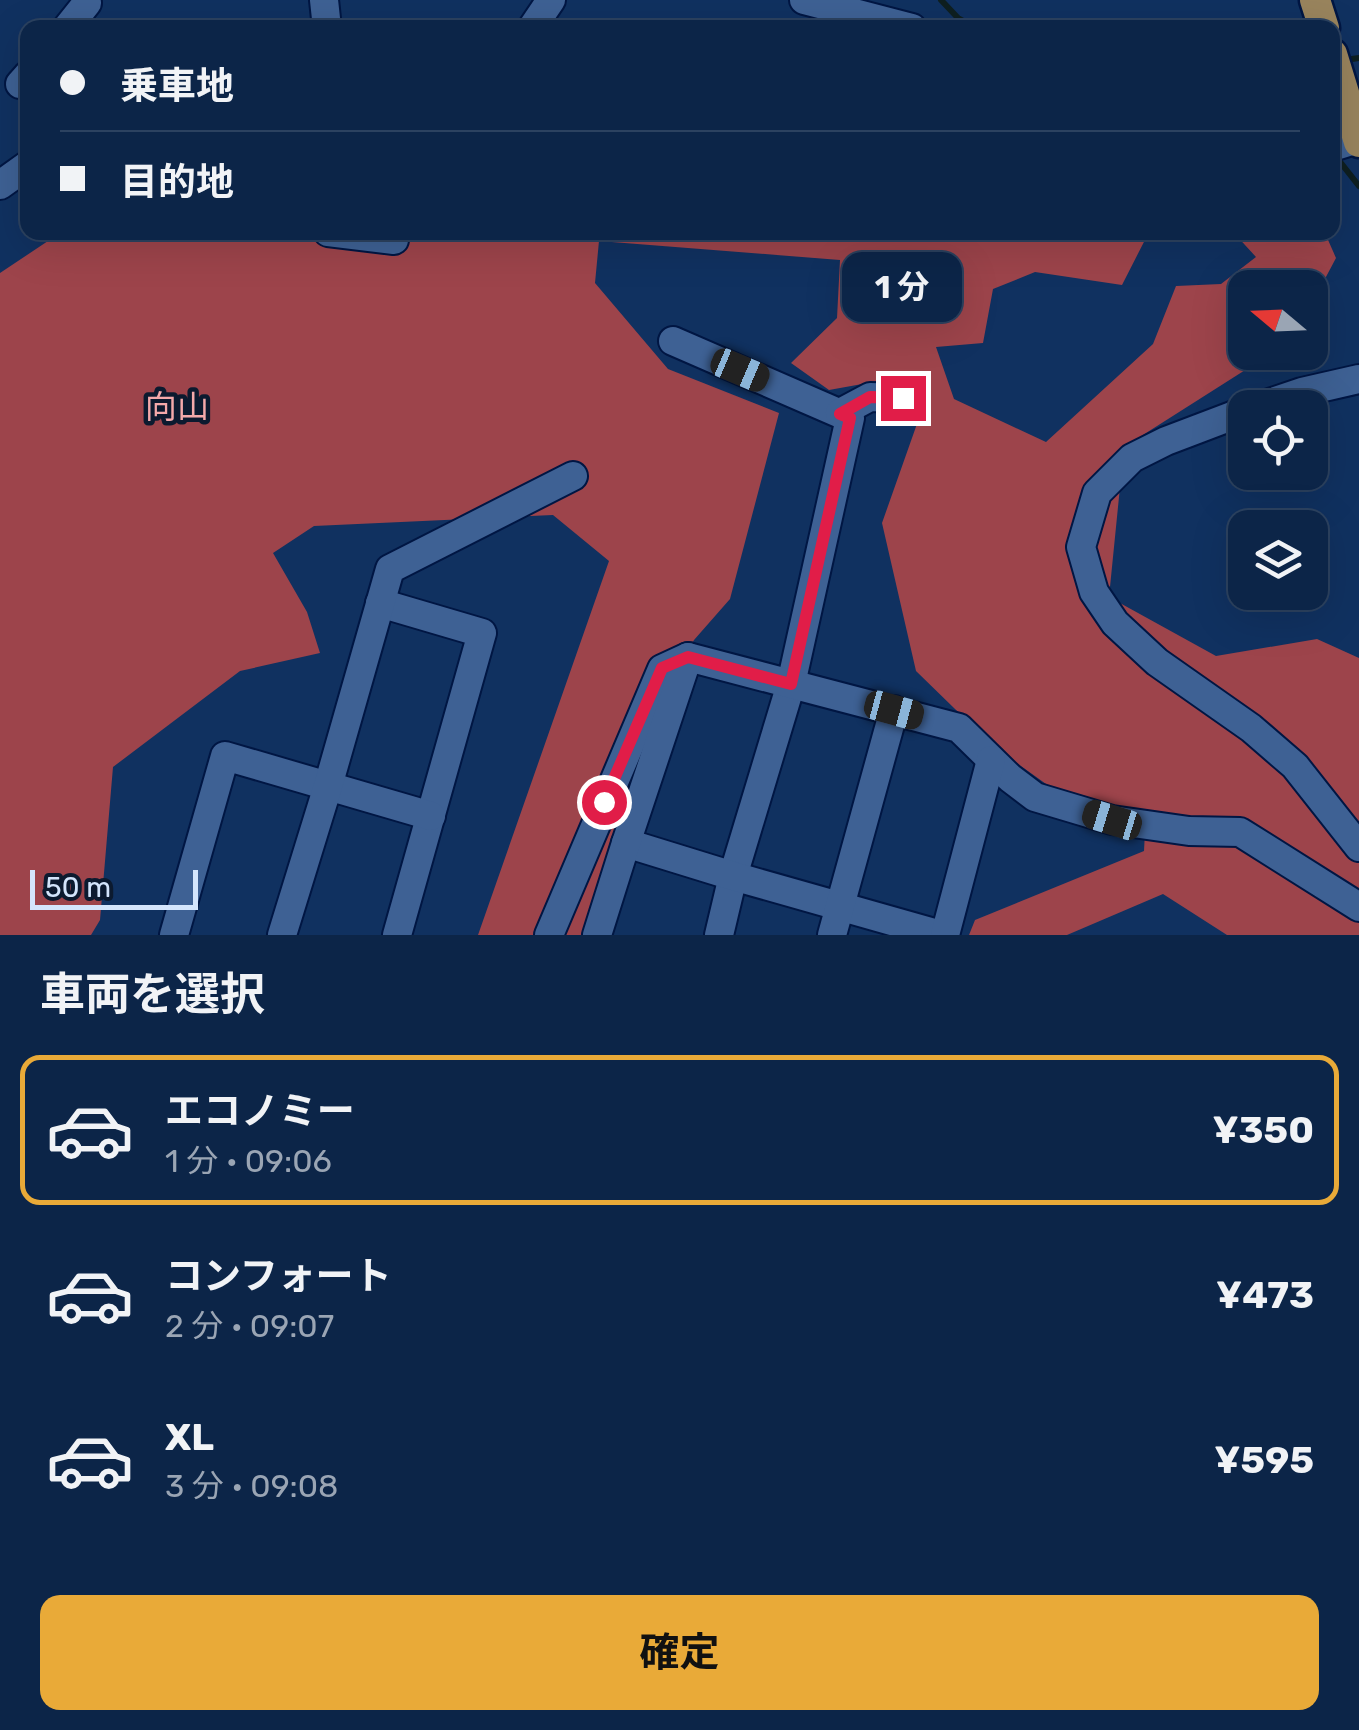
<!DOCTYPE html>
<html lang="ja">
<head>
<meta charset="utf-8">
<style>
	body { margin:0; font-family:Rubik,"Noto Sans JP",sans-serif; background:#152d4f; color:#f1f3f6; height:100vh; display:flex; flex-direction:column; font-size:38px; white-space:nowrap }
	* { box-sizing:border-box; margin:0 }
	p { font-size:32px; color:#9aa5b4 }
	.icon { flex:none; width:55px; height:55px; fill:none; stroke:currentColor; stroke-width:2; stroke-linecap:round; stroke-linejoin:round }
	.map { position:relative; height:935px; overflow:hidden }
	.panel { display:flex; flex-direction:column; background:#0c2548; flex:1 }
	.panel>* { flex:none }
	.guide { position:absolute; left:20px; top:20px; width:1320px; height:220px; border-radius:20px; box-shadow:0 10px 40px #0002,0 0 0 2px #2c4260; display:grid; align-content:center; height:220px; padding:0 40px; background:#0c2548 }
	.needle { width:65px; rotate:289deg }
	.fabs { position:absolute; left:1228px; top:270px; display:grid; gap:20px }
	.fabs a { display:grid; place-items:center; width:100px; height:100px; border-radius:20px; background:#0c2548; box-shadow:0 10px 40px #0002,0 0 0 2px #2c4260; font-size:50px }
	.scale { position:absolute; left:30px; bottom:25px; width:168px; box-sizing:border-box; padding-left:10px; border:5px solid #d4e5fc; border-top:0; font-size:28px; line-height:35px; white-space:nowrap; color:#d4e5fc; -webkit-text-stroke:8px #0c1a2f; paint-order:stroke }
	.end { position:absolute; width:45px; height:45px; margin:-22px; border:12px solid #e11d48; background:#fff; box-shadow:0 0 0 5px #fff }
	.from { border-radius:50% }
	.bubble { position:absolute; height:70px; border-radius:20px; background:#0c2548; box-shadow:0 10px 40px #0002,0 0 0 2px #2c4260; font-size:32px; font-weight:700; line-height:70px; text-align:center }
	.car { position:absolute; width:30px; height:60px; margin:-30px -15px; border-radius:12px; box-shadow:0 0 8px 2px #0007; background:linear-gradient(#222 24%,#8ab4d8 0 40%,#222 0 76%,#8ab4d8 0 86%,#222 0) }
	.guide b { display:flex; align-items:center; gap:35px; height:95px; font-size:38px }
	.guide b+b { border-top:2px solid #2c4260 }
	.guide i { width:25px; height:25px; background:#f1f3f6 }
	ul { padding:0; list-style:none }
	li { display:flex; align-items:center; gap:30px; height:150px; margin:0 20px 15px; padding:0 20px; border:5px solid transparent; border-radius:20px }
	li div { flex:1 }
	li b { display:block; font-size:38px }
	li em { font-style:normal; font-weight:700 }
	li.active { border-color:#e9aa38 }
	li>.icon { width:90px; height:90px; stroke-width:1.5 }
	h2 { padding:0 40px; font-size:45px; line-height:120px }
	.cta { display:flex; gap:20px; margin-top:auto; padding:20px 40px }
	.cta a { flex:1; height:115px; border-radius:20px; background:#e9aa38; color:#111; font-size:40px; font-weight:700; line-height:115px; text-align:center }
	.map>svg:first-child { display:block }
	.forest { fill:#9d444b }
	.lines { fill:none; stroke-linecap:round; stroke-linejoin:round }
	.stream { stroke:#0e1f20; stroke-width:6 }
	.minor-casing { stroke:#001643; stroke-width:32 }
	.major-casing { stroke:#001643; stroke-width:35 }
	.minor { stroke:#3e6194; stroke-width:28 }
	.major { stroke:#99845d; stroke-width:30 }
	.route { stroke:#e11d48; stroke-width:12 }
	.labels { text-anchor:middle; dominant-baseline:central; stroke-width:9; stroke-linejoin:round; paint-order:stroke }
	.park-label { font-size:32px; fill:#f4a9aa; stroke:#0c1a2f }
</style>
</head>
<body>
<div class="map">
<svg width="1359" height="935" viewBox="0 0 1359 935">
	<rect width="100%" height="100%" fill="#103160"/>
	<path class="forest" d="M60,233H1187L1147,236L1122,285L1035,272L993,289L983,343L936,347L954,399L1046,442L1153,344L1176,286L1221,284L1256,257L1234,233H1325L1336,258L1310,307V288H1245V352L1272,353L1124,447L1109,597L1216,656L1317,639L1359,658V935H1227L1163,894L1067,935H969L975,920L1144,851L1146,811L1060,794L993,746L916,671L882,523L930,387L890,379L829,390L791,363L837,318L840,260L599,241L595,283L668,369L779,413L730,599L694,640L670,683L590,935H478L609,561L553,515L314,526L273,553L307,612L320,653L240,671L113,767L100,920L91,935H0V273Z"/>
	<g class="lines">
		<g class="stream">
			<path d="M941,0L958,18L976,28"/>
			<path d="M1352,59L1359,58"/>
			<path d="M1337,158L1359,186"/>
		</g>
		<g class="minor-casing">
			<g id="minor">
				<path d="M324,0L327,28"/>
				<path d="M804,0L912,28"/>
				<path d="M67,28L87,3"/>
				<path d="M532,28L551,0"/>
				<path d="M20,84L28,75"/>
				<path d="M1332,143L1339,145L1358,139"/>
				<path d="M0,185L28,165"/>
				<path d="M328,232L394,240"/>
				<path d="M673,341L850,418L791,684L733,876L719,935"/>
				<path d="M1255,408L1302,392L1359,379"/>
				<path d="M1245,411L1166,441L1132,458L1097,493L1081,547L1094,592L1115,623L1157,662L1251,728L1295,766L1359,847"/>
				<path d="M840,413L870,397L903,398"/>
				<path d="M380,603L482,633L397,935"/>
				<path d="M626,843L733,876L941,935"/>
				<path d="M174,935L225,756L431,816"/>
				<path d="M282,935L328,786L390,569L573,476"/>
				<path d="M549,935L662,669L688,657L959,728L1010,778L1035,797L1112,820L1189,831L1240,832L1359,907"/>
				<path d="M597,935L626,843L688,657"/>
				<path d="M832,935L894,710"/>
				<path d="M945,935L991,760"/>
			</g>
		</g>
		<g class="major-casing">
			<g id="major">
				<path d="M1315,0L1324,28"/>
				<path d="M1332,54L1359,142"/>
			</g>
		</g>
		<use href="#minor" class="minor"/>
		<use href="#major" class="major"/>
	</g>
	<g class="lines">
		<path class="route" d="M604,802L662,668L688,657L791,684L850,418L840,414L870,397L903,398"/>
	</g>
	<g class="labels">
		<g class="park-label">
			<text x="177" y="407">向山</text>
		</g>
	</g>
</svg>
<div class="fabs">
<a><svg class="needle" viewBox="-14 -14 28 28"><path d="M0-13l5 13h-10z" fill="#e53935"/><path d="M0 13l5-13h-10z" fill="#9aa5b4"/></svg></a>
<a><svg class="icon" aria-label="locate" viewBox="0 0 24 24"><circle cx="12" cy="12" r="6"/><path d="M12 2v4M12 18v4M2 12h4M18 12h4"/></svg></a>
<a><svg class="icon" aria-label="layers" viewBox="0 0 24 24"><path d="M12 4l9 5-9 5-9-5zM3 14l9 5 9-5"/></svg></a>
</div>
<div class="scale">50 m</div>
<i class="end from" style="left:604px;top:802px"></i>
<i class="end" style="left:903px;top:398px"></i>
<div class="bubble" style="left:842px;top:252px;width:120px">1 分</div>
<i class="car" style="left:740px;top:370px;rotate:113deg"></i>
<i class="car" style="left:894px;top:710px;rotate:105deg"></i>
<i class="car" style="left:1112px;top:820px;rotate:287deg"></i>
<div class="guide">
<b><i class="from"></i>乗車地</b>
<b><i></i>目的地</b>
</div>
</div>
<section class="panel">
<h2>車両を選択</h2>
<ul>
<li class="active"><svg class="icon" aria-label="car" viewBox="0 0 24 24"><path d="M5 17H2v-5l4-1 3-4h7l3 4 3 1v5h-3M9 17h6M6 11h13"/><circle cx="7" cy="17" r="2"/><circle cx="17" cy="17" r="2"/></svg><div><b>エコノミー</b><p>1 分 · 09:06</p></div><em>¥350</em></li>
<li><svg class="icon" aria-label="car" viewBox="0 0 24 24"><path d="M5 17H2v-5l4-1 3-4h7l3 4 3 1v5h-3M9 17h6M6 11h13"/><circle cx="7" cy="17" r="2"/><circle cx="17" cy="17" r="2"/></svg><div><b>コンフォート</b><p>2 分 · 09:07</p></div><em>¥473</em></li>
<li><svg class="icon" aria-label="car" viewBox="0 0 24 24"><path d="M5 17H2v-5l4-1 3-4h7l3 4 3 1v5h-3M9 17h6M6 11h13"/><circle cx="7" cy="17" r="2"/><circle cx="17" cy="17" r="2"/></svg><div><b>XL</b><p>3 分 · 09:08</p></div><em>¥595</em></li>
</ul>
<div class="cta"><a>確定</a></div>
</section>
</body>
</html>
